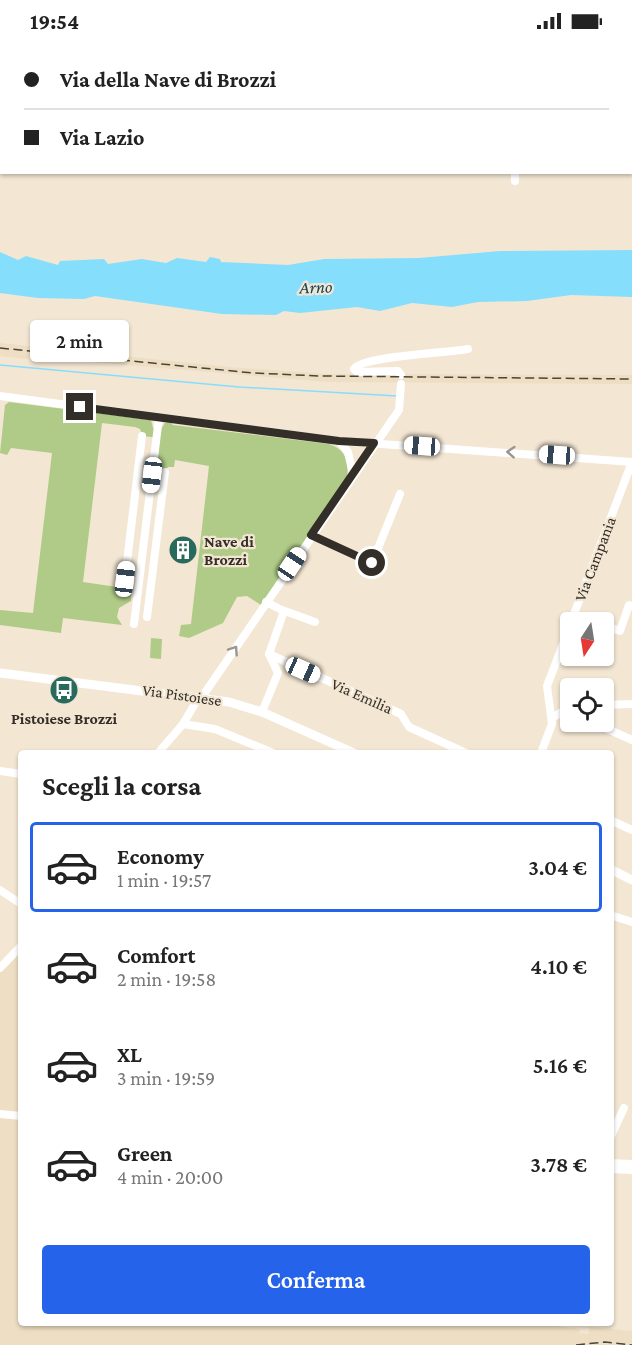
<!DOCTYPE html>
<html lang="it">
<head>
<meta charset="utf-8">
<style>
	body { margin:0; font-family:"Crimson Pro",serif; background:#f6f6f6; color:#222; height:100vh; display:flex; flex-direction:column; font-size:22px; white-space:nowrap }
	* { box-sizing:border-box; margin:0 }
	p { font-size:20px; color:#767676 }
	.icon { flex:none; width:33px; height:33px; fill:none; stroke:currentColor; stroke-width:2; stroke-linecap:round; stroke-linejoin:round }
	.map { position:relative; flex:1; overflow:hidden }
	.drawer { position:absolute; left:18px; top:708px; width:596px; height:576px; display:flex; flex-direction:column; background:#fff; border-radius:6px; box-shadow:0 2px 4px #0004 }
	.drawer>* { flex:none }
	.hud { position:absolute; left:0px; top:0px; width:633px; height:132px; box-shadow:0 2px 4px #0004; display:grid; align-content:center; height:132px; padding:0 24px; background:#fff }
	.needle { width:39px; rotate:192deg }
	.controls { position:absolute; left:560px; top:570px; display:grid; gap:12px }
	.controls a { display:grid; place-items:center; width:54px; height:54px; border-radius:6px; background:#fff; box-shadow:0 2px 4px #0004; font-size:30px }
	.end { position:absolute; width:27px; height:27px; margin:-14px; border:8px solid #332e27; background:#fff; box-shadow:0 0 0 3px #fff }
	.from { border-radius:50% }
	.bubble { position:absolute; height:42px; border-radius:6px; background:#fff; box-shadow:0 2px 4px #0004; font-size:20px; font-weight:600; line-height:42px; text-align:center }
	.car { position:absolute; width:18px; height:36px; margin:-18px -9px; border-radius:8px; box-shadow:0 0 4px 2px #0007; background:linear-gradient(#fff 24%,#345 0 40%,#fff 0 76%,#345 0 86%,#fff 0) }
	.hud b { display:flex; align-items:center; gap:21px; height:57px; font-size:22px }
	.hud b+b { border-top:2px solid #e0e0e0 }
	.hud i { width:15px; height:15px; background:#222 }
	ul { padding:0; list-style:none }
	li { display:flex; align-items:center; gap:18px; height:90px; margin:0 12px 9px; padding:0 12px; border:3px solid transparent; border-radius:6px }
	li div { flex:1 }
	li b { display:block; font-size:22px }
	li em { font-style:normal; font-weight:600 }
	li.active { border-color:#2563eb }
	li>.icon { width:54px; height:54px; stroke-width:1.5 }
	h2 { padding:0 24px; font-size:27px; line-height:72px }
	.cta { display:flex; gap:12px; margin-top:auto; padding:12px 24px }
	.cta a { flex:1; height:69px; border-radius:6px; background:#2563eb; color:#fff; font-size:24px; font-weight:600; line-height:69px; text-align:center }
	.status { display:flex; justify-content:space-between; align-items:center; height:42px; padding:0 30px; background:#fff; direction:ltr }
	.status svg { height:16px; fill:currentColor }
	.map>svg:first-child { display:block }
	.built { fill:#eedec3 }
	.green { fill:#b0cb87 }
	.water { fill:#86defd }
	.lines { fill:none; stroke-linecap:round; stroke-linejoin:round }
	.stream { stroke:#86defd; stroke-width:1.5 }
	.minor { stroke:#fff; stroke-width:8 }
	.major { stroke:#fff; stroke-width:9 }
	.rail { stroke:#4a443b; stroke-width:1.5; stroke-dasharray:9 4.5; stroke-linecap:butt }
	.oneway { stroke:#999693 }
	.route { stroke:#332e27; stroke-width:8 }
	.labels { text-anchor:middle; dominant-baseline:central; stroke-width:4.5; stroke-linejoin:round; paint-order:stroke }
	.poi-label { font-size:16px; font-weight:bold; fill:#332e27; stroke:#f3e6d3; text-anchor:start }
	.street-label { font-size:16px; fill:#332e27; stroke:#f3e6d3 }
	.water-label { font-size:18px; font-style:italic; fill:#124556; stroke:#f3e6d3 }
</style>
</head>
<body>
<div class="status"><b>19:54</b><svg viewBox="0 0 49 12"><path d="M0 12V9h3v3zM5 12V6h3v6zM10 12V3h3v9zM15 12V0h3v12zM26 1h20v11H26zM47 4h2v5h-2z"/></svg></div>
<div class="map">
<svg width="632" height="1303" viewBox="0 0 632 1303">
	<rect width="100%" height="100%" fill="#f3e6d3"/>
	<g class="built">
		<path d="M0,301L229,325L328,332L632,333V342L328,340L32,315L26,317L0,314Z"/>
		<path d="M21,909V1281H532L580,1287L579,1291L588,1292L590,1285L632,1289V1303H0V923Z"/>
	</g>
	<g class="green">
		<path d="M9,360L151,378L153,386L161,387L165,381L170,380L173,383L329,402C346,408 349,419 347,436L261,563L247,554L237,555L223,581L189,596L179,594L181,583L191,582L209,424L175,418L174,425H168L163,432H156L160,396L143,394L140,387L135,385L102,381L83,540L117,545L118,537L132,539L131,559L119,566L117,575L122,583L63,576L61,591L0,583V568L33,571L52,411L11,406L7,413L0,411L5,363Z"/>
		<path d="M151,596L162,597L161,617L150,616Z"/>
	</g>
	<path class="water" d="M632,208V255L571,253L527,259L478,260L452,265L412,261L380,269L357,265L300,271L284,269L276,273L222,272L95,254L84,257L38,256L0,251V210L18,218L26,214L58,223L60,219L104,217L108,222L142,217L166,221L177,216L206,220L210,215L220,217L221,220L288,223L324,217L419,216L500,209Z"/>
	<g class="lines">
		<path class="stream" d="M0,323L239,345L397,354"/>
		<g class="minor">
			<path d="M179,0L180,2"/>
			<path d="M493,0V2"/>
			<path d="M604,1L615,0"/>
			<path d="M482,2V0"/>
			<path d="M515,139V130"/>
			<path d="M401,333L398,329L357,330L354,327C361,314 448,311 468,307"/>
			<path d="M0,354L339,399L632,420"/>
			<path d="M339,399L348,410L353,432"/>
			<path d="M311,493L372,521L400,452"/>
			<path d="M125,537L142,394"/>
			<path d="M282,568L315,580"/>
			<path d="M574,573L596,580"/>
			<path d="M147,575L165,430"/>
			<path d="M571,580L632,420"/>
			<path d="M134,582L159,375"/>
			<path d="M603,583L620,589L629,563L632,564"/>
			<path d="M269,612L401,672L409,685L466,711"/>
			<path d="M202,655L399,368L401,342"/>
			<path d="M603,663L632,662"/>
			<path d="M262,670L278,631L269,612L283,572L282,568L266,560"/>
			<path d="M552,676L570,665"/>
			<path d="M592,680L632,698"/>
			<path d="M183,682L215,687L273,711"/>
			<path d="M158,711L183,682L196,660"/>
			<path d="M541,711L552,682L547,644L570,584"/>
			<path d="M0,729L21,732"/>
			<path d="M610,778L632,788"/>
			<path d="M0,848L21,862"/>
			<path d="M610,873L632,880"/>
			<path d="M0,926L21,904"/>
			<path d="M0,1072L21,1074"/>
			<path d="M610,1096L624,1066"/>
			<path d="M610,1121L632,1122"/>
			<path d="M610,1127L632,1128"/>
		</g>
		<g class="major">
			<path d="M0,631L229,660L262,670L354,711"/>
			<path d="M610,827L632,838"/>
		</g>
		<g class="rail">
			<path d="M0,306L253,331L321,334L632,337"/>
			<path d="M576,1303L605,1300L632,1303"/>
		</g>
	</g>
	<defs><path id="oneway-chevron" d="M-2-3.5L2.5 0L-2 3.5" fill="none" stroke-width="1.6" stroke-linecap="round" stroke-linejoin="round" transform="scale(1.5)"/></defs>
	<g class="oneway">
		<use href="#oneway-chevron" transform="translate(511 410) rotate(-176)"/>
		<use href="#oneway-chevron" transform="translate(234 608) rotate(-56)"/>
	</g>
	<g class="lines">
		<path class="route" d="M80,365L339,399L374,401L311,493L372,521"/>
	</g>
	<defs>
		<g id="building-disc" transform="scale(1.5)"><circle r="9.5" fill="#286a5b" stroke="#f3e6d3"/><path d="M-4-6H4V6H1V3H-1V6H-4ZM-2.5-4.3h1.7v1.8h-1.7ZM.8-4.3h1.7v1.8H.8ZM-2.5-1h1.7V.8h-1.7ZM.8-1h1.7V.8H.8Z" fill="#fff"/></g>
		<g id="bus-disc" transform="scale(1.5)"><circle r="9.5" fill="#286a5b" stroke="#f3e6d3"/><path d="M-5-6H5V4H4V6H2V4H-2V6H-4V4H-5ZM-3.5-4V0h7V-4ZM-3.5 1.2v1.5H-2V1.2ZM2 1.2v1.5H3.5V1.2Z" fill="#fff"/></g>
	</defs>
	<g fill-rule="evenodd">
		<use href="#building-disc" x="183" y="508"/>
		<use href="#bus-disc" x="64" y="648"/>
	</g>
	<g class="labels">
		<g class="poi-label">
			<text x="204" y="499">Nave di<tspan x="204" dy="18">Brozzi</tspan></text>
			<text x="64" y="676" text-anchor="middle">Pistoiese Brozzi</text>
		</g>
		<g class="street-label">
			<text transform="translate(595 517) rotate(-69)">Via Campania</text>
			<text transform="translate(182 653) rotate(8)">Via Pistoiese</text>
			<text transform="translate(362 654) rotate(24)">Via Emilia</text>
		</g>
		<g class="water-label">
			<text transform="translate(316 245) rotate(-2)">Arno</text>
		</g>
	</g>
</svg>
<div class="controls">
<a><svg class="needle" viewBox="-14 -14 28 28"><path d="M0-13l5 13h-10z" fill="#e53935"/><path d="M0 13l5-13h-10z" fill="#767676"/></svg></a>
<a><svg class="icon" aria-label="locate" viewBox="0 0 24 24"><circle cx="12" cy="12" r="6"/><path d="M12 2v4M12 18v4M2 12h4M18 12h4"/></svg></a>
</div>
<i class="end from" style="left:372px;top:521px"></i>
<i class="end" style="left:80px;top:365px"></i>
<div class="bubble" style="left:30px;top:278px;width:99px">2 min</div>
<i class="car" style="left:422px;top:404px;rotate:274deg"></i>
<i class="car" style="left:557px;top:413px;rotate:274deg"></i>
<i class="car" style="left:152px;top:433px;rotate:187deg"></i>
<i class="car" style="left:292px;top:522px;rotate:34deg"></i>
<i class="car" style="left:125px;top:537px;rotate:7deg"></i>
<i class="car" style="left:303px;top:628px;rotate:114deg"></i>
<div class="hud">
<b><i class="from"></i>Via della Nave di Brozzi</b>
<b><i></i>Via Lazio</b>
</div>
<section class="drawer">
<h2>Scegli la corsa</h2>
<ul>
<li class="active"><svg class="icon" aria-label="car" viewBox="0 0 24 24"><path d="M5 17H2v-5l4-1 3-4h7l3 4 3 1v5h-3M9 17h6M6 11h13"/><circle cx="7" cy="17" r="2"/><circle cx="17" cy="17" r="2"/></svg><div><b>Economy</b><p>1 min · 19:57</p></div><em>3.04 €</em></li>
<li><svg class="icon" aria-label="car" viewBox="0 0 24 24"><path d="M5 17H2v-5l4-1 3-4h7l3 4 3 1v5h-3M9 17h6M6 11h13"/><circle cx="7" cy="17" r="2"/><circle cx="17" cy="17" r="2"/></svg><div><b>Comfort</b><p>2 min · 19:58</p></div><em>4.10 €</em></li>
<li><svg class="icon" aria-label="car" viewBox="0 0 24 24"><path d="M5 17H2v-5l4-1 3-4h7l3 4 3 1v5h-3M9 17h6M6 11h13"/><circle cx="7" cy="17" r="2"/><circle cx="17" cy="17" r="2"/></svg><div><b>XL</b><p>3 min · 19:59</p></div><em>5.16 €</em></li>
<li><svg class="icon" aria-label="car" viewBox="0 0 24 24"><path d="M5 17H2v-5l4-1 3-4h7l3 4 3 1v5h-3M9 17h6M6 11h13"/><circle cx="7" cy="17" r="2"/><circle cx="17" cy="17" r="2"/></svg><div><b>Green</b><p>4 min · 20:00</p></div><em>3.78 €</em></li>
</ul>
<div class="cta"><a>Conferma</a></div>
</section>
</div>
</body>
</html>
